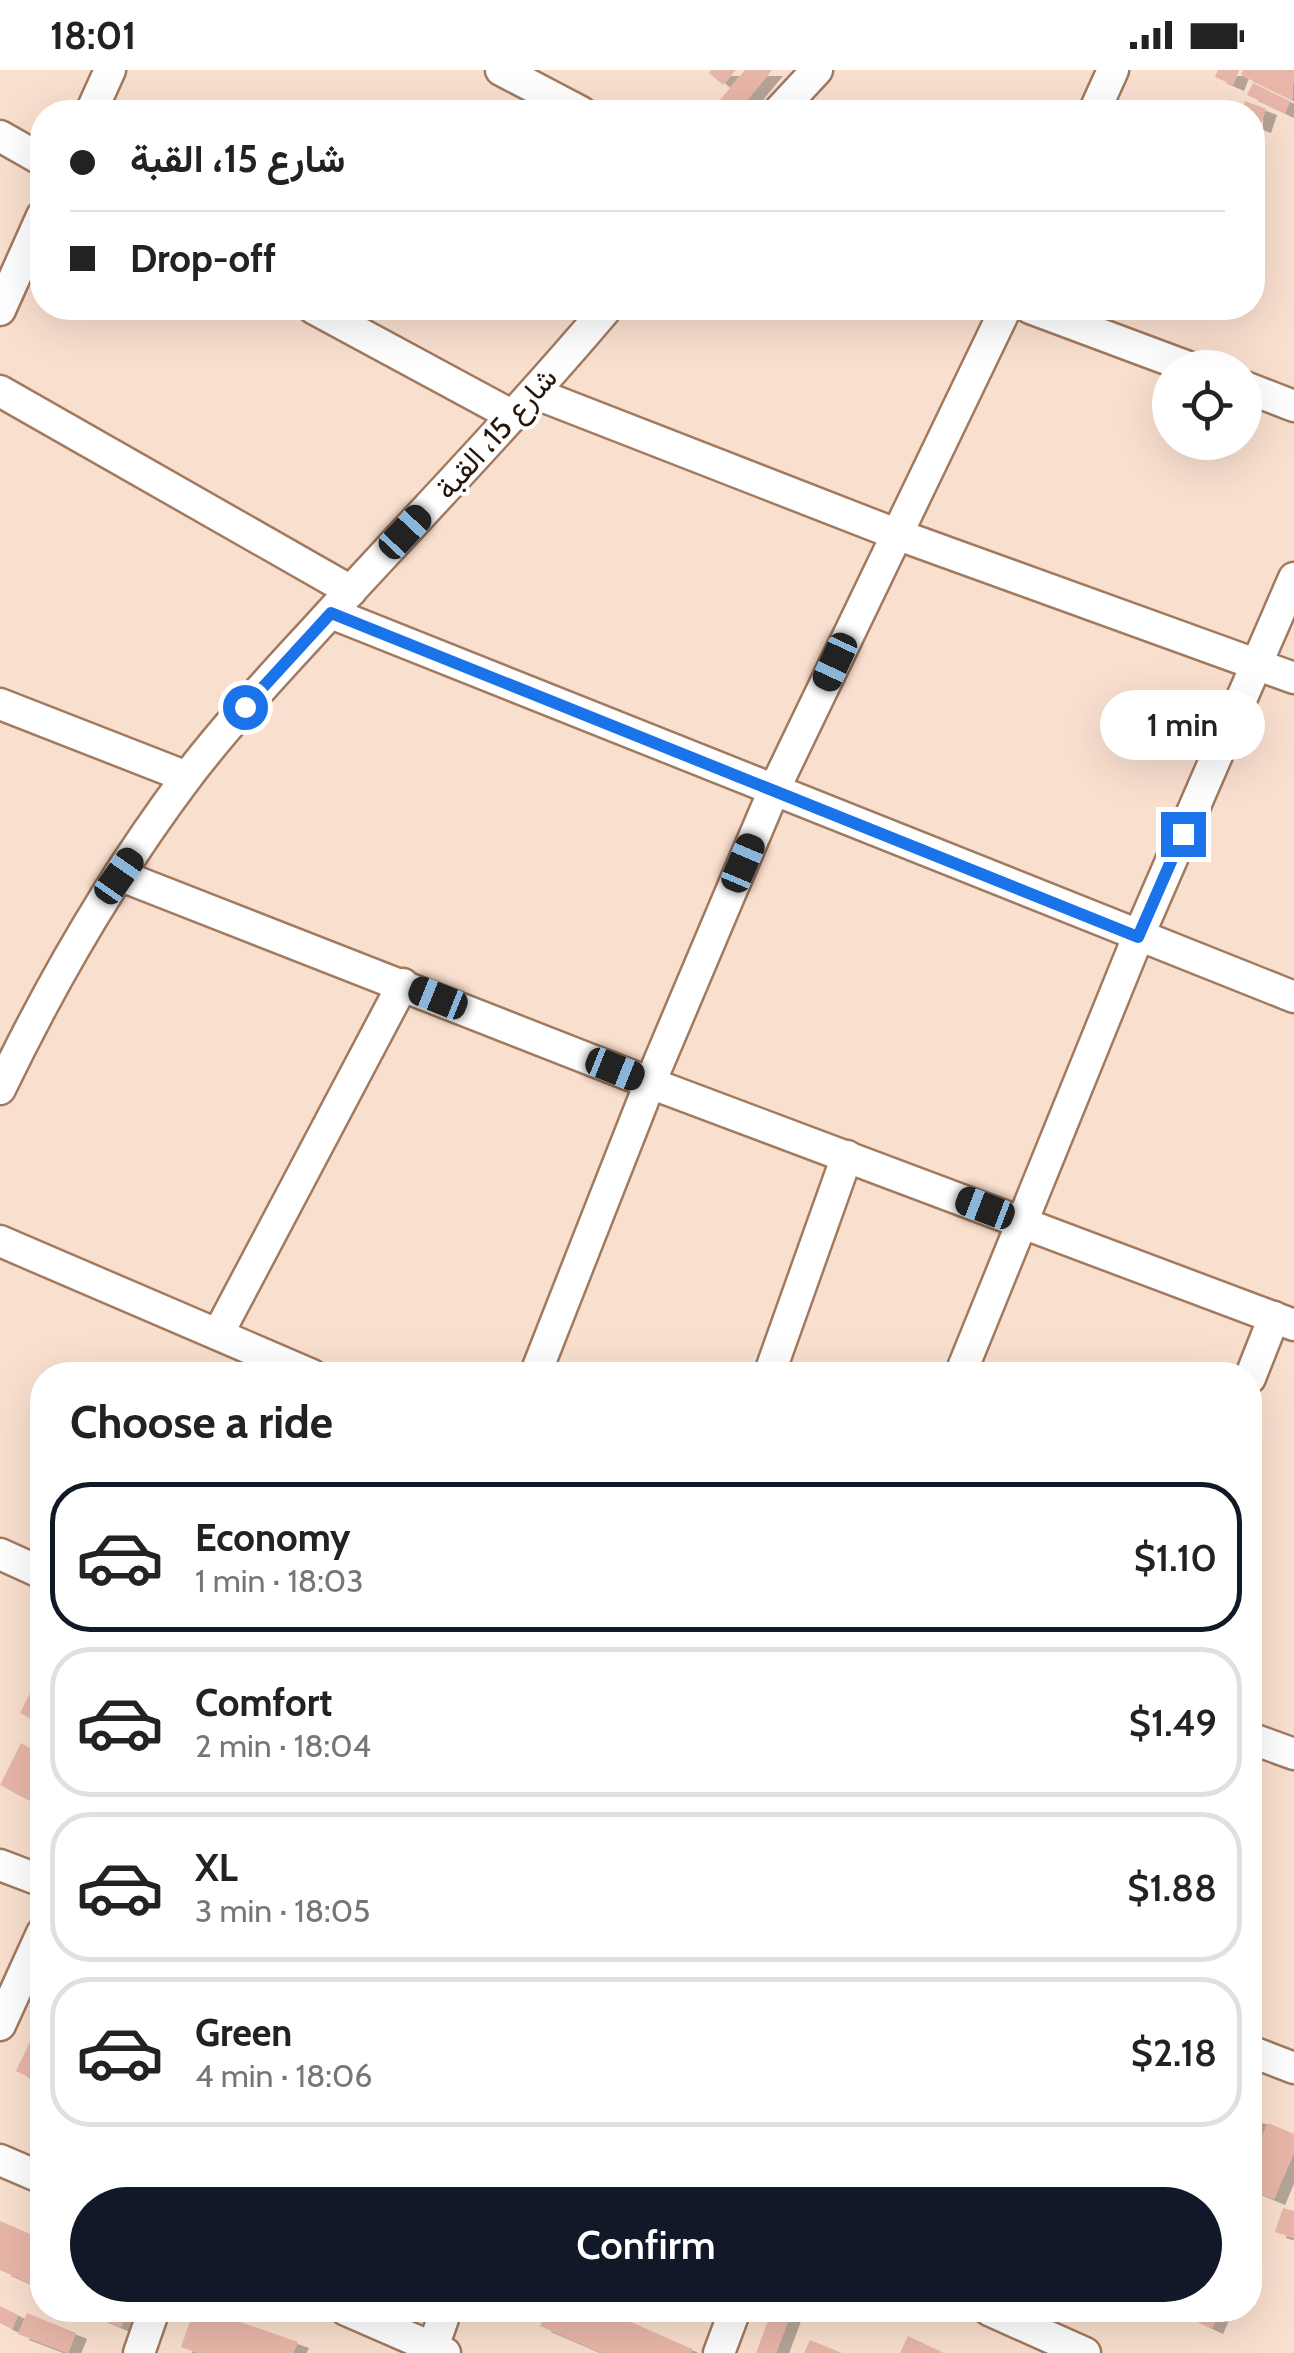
<!DOCTYPE html>
<html lang="en">
<head>
<meta charset="utf-8">
<style>
	body { margin:0; font-family:Cabin,Vazirmatn,sans-serif; background:#f6f6f6; color:#222; height:100vh; display:flex; flex-direction:column; font-size:38px; white-space:nowrap }
	* { box-sizing:border-box; margin:0 }
	p { font-size:32px; color:#767676 }
	.icon { flex:none; width:55px; height:55px; fill:none; stroke:currentColor; stroke-width:2; stroke-linecap:round; stroke-linejoin:round }
	.map { position:relative; flex:1; overflow:hidden }
	.panel { position:absolute; left:30px; top:1292px; width:1232px; height:960px; display:flex; flex-direction:column; background:#fff; border-radius:40px; box-shadow:0 10px 40px #0002 }
	.panel>* { flex:none }
	.guide { position:absolute; left:30px; top:30px; width:1235px; height:220px; border-radius:40px; box-shadow:0 10px 40px #0002; display:grid; align-content:center; height:220px; padding:0 40px; background:#fff }
	.fabs { position:absolute; left:1152px; top:280px; display:grid; gap:20px }
	.fabs a { display:grid; place-items:center; width:110px; height:110px; border-radius:50%; background:#fff; box-shadow:0 10px 40px #0002; font-size:50px }
	.end { position:absolute; width:45px; height:45px; margin:-22px; border:12px solid #1a73e8; background:#fff; box-shadow:0 0 0 5px #fff }
	.from { border-radius:50% }
	.bubble { position:absolute; height:70px; border-radius:35px; background:#fff; box-shadow:0 10px 40px #0002; font-size:32px; font-weight:600; line-height:70px; text-align:center }
	.car { position:absolute; width:30px; height:60px; margin:-30px -15px; border-radius:12px; box-shadow:0 0 8px 2px #0007; background:linear-gradient(#222 24%,#8ab4d8 0 40%,#222 0 76%,#8ab4d8 0 86%,#222 0) }
	.guide b { display:flex; align-items:center; gap:35px; height:95px; font-size:38px }
	.guide b+b { border-top:2px solid #e0e0e0 }
	.guide i { width:25px; height:25px; background:#222 }
	ul { padding:0; list-style:none }
	li { display:flex; align-items:center; gap:30px; height:150px; margin:0 20px 15px; padding:0 20px; border:5px solid #e0e0e0; border-radius:40px }
	li div { flex:1 }
	li b { display:block; font-size:38px }
	li em { font-style:normal; font-weight:600 }
	li.current { border-color:#111827 }
	li>.icon { width:90px; height:90px; stroke-width:1.5 }
	h2 { padding:0 40px; font-size:45px; line-height:120px }
	.action { display:flex; gap:20px; margin-top:auto; padding:20px 40px }
	.action a { flex:1; height:115px; border-radius:60px; background:#111827; color:#fff; font-size:40px; font-weight:600; line-height:115px; text-align:center }
	.status { display:flex; justify-content:space-between; align-items:center; height:70px; padding:0 50px; background:#fff; direction:ltr }
	.status svg { height:28px; fill:currentColor }
	.map>svg:first-child { display:block }
	.building { fill:#e8b6a8; filter:url(#shadow) }
	.lines { fill:none; stroke-linecap:round; stroke-linejoin:round }
	.street-casing { stroke:#a17a5f; stroke-width:35 }
	.street { stroke:#fff; stroke-width:30 }
	.route { stroke:#1a73e8; stroke-width:12 }
	.labels { text-anchor:middle; dominant-baseline:central; stroke-width:8; stroke-linejoin:round; paint-order:stroke }
	.street-label { font-size:30px; fill:#24150a; stroke:#fff }
</style>
</head>
<body>
<div class="status"><b>18:01</b><svg viewBox="0 0 49 12"><path d="M0 12V9h3v3zM5 12V6h3v6zM10 12V3h3v9zM15 12V0h3v12zM26 1h20v11H26zM47 4h2v5h-2z"/></svg></div>
<div class="map">
<svg width="1294" height="2283" viewBox="0 0 1294 2283">
	<defs>
		<filter id="shadow"><feDropShadow dx="11" dy="6" stdDeviation="0" flood-color="#0004"/></filter>
	</defs>
	<rect width="100%" height="100%" fill="#f9dfce"/>
	<g class="building">
		<path d="M711,0H736L723,15L709,3Z"/>
		<path d="M745,0H772L737,42H710Z"/>
		<path d="M1218,0H1239L1233,15L1215,7Z"/>
		<path d="M1243,0H1294L1292,30L1241,5Z"/>
		<path d="M1253,13L1290,31L1285,43L1247,25Z"/>
		<path d="M1245,31L1266,39L1260,57L1252,54V42H1241Z"/>
		<path d="M42,1599V1655L20,1643Z"/>
		<path d="M21,1673L42,1685V1737L0,1715Z"/>
		<path d="M35,1961L42,1965V2013L16,2001Z"/>
		<path d="M1250,2047L1259,2049L1251,2078H1250Z"/>
		<path d="M1268,2053L1294,2064V2082L1274,2129L1250,2119V2095Z"/>
		<path d="M1283,2138L1294,2141V2168L1275,2162Z"/>
		<path d="M0,2151L42,2169V2207L38,2217L0,2200Z"/>
		<path d="M0,2236L18,2245L12,2259L0,2253Z"/>
		<path d="M82,2240H128L121,2257Z"/>
		<path d="M194,2240H206L298,2272L293,2283H198L181,2277Z"/>
		<path d="M547,2240H604L692,2279L691,2283H603L540,2256Z"/>
		<path d="M772,2240H792L776,2283H756Z"/>
		<path d="M1174,2240H1220L1212,2258Z"/>
		<path d="M27,2243L76,2263L68,2283L18,2264Z"/>
		<path d="M908,2266L944,2283H900Z"/>
		<path d="M810,2270L842,2283H804Z"/>
	</g>
	<g class="lines">
		<g class="street-casing">
			<g id="street">
				<path d="M501,0L581,42"/>
				<path d="M91,42L110,0"/>
				<path d="M778,42L817,0"/>
				<path d="M1094,42L1113,0"/>
				<path d="M0,66L42,90"/>
				<path d="M313,238L513,346"/>
				<path d="M1030,238L1191,298"/>
				<path d="M0,240L42,146"/>
				<path d="M1245,317L1294,336"/>
				<path d="M0,321L351,521"/>
				<path d="M534,323L896,464L1294,608"/>
				<path d="M331,543L1294,927"/>
				<path d="M0,634L187,707"/>
				<path d="M119,805L650,1013L1294,1255"/>
				<path d="M0,1019C52,911 115,803 187,707C232,648 283,595 332,541C425,440 519,342 607,238"/>
				<path d="M0,1171L312,1305"/>
				<path d="M218,1264L403,914"/>
				<path d="M535,1305L650,1013L774,720L1006,238"/>
				<path d="M769,1305L847,1086"/>
				<path d="M960,1305L1138,867L1294,508"/>
				<path d="M1250,1308L1274,1247"/>
				<path d="M0,1484L42,1503"/>
				<path d="M1250,1668L1294,1684"/>
				<path d="M0,1795L42,1811"/>
				<path d="M0,1955L42,1863"/>
				<path d="M1250,1981L1294,1998"/>
				<path d="M0,2090L42,2108"/>
				<path d="M346,2240L445,2283"/>
				<path d="M989,2240L1085,2283"/>
				<path d="M139,2283L154,2240"/>
				<path d="M431,2283L446,2240"/>
				<path d="M719,2283L735,2240"/>
			</g>
		</g>
		<use href="#street" class="street"/>
	</g>
	<g class="lines">
		<path class="route" d="M245,637L331,543L1138,867L1183,764"/>
	</g>
	<g class="labels">
		<g class="street-label">
			<text transform="translate(496 363) rotate(-48)">شارع 15، القبة</text>
		</g>
	</g>
</svg>
<div class="fabs">
<a><svg class="icon" aria-label="locate" viewBox="0 0 24 24"><circle cx="12" cy="12" r="6"/><path d="M12 2v4M12 18v4M2 12h4M18 12h4"/></svg></a>
</div>
<i class="end from" style="left:245px;top:637px"></i>
<i class="end" style="left:1183px;top:764px"></i>
<div class="bubble" style="left:1100px;top:620px;width:165px">1 min</div>
<i class="car" style="left:405px;top:462px;rotate:43deg"></i>
<i class="car" style="left:835px;top:592px;rotate:205deg"></i>
<i class="car" style="left:743px;top:793px;rotate:23deg"></i>
<i class="car" style="left:119px;top:806px;rotate:35deg"></i>
<i class="car" style="left:438px;top:928px;rotate:292deg"></i>
<i class="car" style="left:615px;top:999px;rotate:112deg"></i>
<i class="car" style="left:985px;top:1138px;rotate:291deg"></i>
<div class="guide">
<b><i class="from"></i>شارع 15، القبة</b>
<b><i></i>Drop-off</b>
</div>
<section class="panel">
<h2>Choose a ride</h2>
<ul>
<li class="current"><svg class="icon" aria-label="car" viewBox="0 0 24 24"><path d="M5 17H2v-5l4-1 3-4h7l3 4 3 1v5h-3M9 17h6M6 11h13"/><circle cx="7" cy="17" r="2"/><circle cx="17" cy="17" r="2"/></svg><div><b>Economy</b><p>1 min · 18:03</p></div><em>$1.10</em></li>
<li><svg class="icon" aria-label="car" viewBox="0 0 24 24"><path d="M5 17H2v-5l4-1 3-4h7l3 4 3 1v5h-3M9 17h6M6 11h13"/><circle cx="7" cy="17" r="2"/><circle cx="17" cy="17" r="2"/></svg><div><b>Comfort</b><p>2 min · 18:04</p></div><em>$1.49</em></li>
<li><svg class="icon" aria-label="car" viewBox="0 0 24 24"><path d="M5 17H2v-5l4-1 3-4h7l3 4 3 1v5h-3M9 17h6M6 11h13"/><circle cx="7" cy="17" r="2"/><circle cx="17" cy="17" r="2"/></svg><div><b>XL</b><p>3 min · 18:05</p></div><em>$1.88</em></li>
<li><svg class="icon" aria-label="car" viewBox="0 0 24 24"><path d="M5 17H2v-5l4-1 3-4h7l3 4 3 1v5h-3M9 17h6M6 11h13"/><circle cx="7" cy="17" r="2"/><circle cx="17" cy="17" r="2"/></svg><div><b>Green</b><p>4 min · 18:06</p></div><em>$2.18</em></li>
</ul>
<div class="action"><a>Confirm</a></div>
</section>
</div>
</body>
</html>
